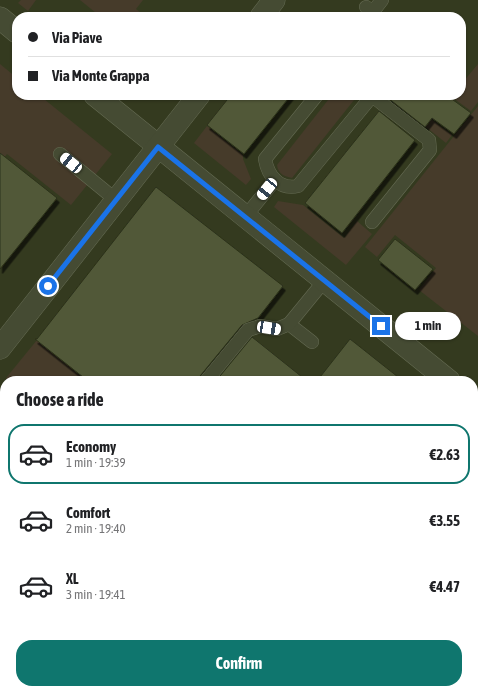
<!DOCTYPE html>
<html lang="en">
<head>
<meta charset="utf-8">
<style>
	body { margin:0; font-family:"Asap Condensed",sans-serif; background:#f2f2f2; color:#202124; height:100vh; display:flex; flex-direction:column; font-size:15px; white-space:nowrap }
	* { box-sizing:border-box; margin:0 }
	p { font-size:13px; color:#757577 }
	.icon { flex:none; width:22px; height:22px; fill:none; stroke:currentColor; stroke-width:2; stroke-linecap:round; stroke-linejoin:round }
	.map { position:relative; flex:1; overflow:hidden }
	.details { position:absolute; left:0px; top:376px; width:478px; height:318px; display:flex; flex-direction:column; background:#fff; border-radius:16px 16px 0 0; box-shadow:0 1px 3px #0004 }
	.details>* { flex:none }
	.hud { position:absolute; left:12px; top:12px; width:454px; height:88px; border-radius:16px; box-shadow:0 1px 3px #0004; display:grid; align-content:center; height:88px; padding:0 16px; background:#fff }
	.end { position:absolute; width:18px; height:18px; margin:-9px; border:5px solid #1a73e8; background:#fff; box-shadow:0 0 0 2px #fff }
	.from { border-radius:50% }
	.bubble { position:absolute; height:28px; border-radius:14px; background:#fff; box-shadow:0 1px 3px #0004; font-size:13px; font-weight:700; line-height:28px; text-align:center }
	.car { position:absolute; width:12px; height:24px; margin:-12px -6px; border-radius:5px; box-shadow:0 0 3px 1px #0007; background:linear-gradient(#fff 24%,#345 0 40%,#fff 0 76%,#345 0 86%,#fff 0) }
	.hud b { display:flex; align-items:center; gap:14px; height:38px; font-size:15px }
	.hud b+b { border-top:1px solid #e0e0e0 }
	.hud i { width:10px; height:10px; background:#202124 }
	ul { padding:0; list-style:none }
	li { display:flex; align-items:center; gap:12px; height:60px; margin:0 8px 6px; padding:0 8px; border:2px solid transparent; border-radius:16px }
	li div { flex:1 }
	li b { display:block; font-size:15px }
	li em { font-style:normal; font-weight:700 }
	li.on { border-color:#0f766e }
	li>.icon { width:36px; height:36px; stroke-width:1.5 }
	h2 { padding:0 16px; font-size:18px; line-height:48px }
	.action { display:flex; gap:8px; margin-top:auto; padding:8px 16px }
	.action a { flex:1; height:46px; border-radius:16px; background:#0f766e; color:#fff; font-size:16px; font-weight:700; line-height:46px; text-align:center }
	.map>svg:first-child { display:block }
	.green { fill:#463b2a }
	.building { fill:#515938; stroke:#2c311a; filter:url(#shadow) }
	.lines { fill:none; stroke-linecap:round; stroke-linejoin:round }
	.service-casing { stroke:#656b53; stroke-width:14 }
	.minor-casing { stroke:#656b53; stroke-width:23 }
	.path { stroke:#5f5946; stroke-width:2.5; stroke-dasharray:3 3; stroke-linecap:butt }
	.service { stroke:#454b33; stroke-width:13 }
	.minor { stroke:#454b33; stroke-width:22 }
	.route { stroke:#1a73e8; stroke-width:5 }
</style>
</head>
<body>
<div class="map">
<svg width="478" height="694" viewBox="0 0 478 694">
	<defs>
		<filter id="shadow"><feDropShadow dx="2.5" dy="4.5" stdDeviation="0" flood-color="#0009"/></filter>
	</defs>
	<rect width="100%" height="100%" fill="#343a1f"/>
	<g class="green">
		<path d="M21,0H36L28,11L18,3Z"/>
		<path d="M80,0H143L136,9L146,17H101Z"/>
		<path d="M0,64L17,78V95H39L112,154L71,205L7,154L0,163Z"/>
		<path d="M478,64V102L471,111L449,95H461V81L463,82Z"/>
		<path d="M332,95H358L292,178C284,176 278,174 277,165Z"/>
		<path d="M386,95H399L452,135L446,143Z"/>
		<path d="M478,106V336L419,290L436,268L395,235L377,257L365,247Z"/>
		<path d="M207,126L243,155V159L251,179L246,185L194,143Z"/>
		<path d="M278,201L303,205L344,238L357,221L372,234L346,265L274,207Z"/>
		<path d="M37,340L87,381H10L6,378Z"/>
		<path d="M473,528L478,532V554L473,551Z"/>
		<path d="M107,689H138L139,690L136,694H113Z"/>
		<path d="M399,689H461L457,694H405Z"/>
	</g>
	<g class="building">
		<path d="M231,95H291L244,154L207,125Z"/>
		<path d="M391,95H451L449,97L471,113L454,134L432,118L425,127L388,98Z"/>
		<path d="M379,111L415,140L342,233L305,203Z"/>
		<path d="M0,153L57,198L0,269Z"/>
		<path d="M156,187L283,286L258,318L242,325L200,376L198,381H88L35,339H37Z"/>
		<path d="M395,239L433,269L415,290L378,260Z"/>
		<path d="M252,337L307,381H216Z"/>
		<path d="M350,339L374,358L403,381H317Z"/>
	</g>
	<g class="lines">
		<g class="service-casing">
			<g id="service">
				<path d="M366,7L369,9H375L382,0"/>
				<path d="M317,95L265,159C268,176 279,190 298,186L372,96"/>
				<path d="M371,95L429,140L430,150L372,222"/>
				<path d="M60,154L116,200"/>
				<path d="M245,217L275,180"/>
				<path d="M289,324L312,342"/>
				<path d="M206,381L248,330L260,326L277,329L289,324L325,280"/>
				<path d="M0,673L1,674L2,680L0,683"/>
				<path d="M473,673L478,677"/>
				<path d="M273,694L277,689"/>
			</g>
		</g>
		<g class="minor-casing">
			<g id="minor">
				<path d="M261,17L274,0"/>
				<path d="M0,18L17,32"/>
				<path d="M95,95L449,381"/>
				<path d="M0,348L199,95"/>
				<path d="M473,401L478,405"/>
				<path d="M0,533L5,537"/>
				<path d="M196,689L202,694"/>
				<path d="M170,694L174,689"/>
			</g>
		</g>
		<g class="path">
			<path d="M0,409L5,403"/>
			<path d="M0,466L5,470"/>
			<path d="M0,482L5,475"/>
			<path d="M0,498L5,502"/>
			<path d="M0,564L5,568"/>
			<path d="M473,624L478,621"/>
			<path d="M243,689L249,694"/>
			<path d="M393,689L399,694"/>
		</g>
		<use href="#service" class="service"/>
		<use href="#minor" class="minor"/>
	</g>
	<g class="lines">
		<path class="route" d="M48,286L158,147L381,326"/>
	</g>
</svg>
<i class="end from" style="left:48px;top:286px"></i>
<i class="end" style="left:381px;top:326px"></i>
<div class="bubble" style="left:395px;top:312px;width:66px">1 min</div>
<i class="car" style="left:71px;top:163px;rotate:309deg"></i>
<i class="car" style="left:267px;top:189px;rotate:219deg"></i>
<i class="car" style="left:269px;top:328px;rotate:99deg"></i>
<div class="hud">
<b><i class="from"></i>Via Piave</b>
<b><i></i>Via Monte Grappa</b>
</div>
<section class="details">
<h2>Choose a ride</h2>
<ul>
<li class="on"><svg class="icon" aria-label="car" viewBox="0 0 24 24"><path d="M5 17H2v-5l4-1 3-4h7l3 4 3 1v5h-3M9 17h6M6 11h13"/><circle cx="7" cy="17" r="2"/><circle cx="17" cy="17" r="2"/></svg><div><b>Economy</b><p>1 min · 19:39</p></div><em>€2.63</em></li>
<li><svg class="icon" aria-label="car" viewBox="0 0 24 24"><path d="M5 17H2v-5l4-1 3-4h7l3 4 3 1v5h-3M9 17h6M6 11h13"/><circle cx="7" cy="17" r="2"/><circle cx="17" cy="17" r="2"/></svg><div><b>Comfort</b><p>2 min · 19:40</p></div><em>€3.55</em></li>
<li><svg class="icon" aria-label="car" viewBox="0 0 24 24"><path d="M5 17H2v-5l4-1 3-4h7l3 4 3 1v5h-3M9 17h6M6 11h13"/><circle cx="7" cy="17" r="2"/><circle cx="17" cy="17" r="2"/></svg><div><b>XL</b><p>3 min · 19:41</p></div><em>€4.47</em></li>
</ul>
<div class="action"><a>Confirm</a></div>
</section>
</div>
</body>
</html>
